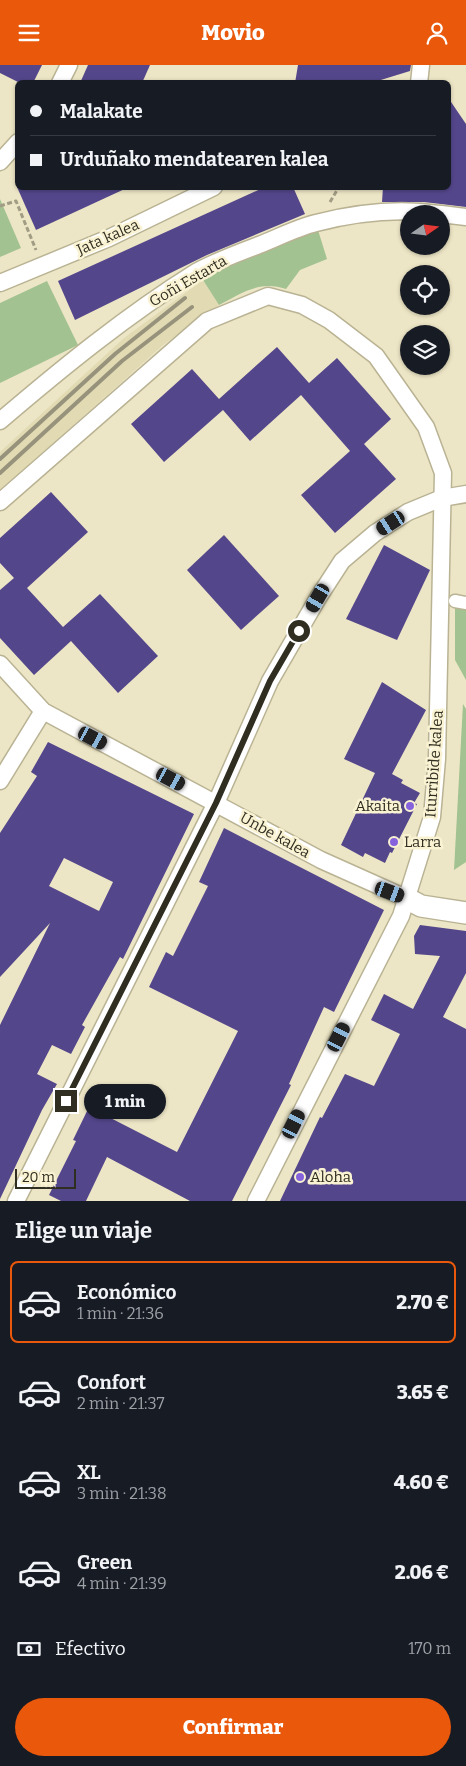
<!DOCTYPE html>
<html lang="es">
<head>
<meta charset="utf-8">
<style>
	body { margin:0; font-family:Bitter,serif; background:#20242c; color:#f1f3f6; height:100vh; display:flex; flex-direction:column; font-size:19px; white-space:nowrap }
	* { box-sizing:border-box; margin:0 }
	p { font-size:16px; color:#9ea1a6 }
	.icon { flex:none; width:28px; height:28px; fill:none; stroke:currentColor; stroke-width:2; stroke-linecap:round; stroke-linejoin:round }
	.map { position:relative; height:1136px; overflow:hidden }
	.sheet { display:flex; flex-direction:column; background:#171b24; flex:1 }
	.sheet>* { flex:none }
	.hud { position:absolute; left:15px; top:15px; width:436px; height:110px; border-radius:8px; box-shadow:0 1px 4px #0004; display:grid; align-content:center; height:110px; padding:0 15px; background:#171b24 }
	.needle { width:32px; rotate:76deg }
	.controls { position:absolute; left:400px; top:140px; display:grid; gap:10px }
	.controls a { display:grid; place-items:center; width:50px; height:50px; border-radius:50%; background:#171b24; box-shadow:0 1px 4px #0004; font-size:25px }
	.scale { position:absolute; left:15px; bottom:12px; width:61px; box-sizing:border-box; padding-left:5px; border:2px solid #302e21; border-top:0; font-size:14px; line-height:18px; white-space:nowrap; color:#302e21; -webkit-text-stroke:4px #faf3d3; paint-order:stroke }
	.end { position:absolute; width:22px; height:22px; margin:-11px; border:6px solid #302e21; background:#fff; box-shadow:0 0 0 2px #fff }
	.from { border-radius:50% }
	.bubble { position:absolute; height:35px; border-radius:18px; background:#171b24; box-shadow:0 1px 4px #0004; font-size:16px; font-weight:800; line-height:35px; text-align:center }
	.car { position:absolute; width:15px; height:30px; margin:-15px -8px; border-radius:6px; box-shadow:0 0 4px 1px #0007; background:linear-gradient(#222 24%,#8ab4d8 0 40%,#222 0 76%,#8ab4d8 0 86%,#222 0) }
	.hud b { display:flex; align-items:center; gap:18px; height:48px; font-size:19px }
	.hud b+b { border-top:1px solid #363941 }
	.hud i { width:12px; height:12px; background:#f1f3f6 }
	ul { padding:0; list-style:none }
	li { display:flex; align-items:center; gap:15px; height:82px; margin:0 10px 8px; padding:0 5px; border:2px solid transparent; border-radius:8px }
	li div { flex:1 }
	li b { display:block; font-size:19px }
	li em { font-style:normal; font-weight:800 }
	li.selected { border-color:#ea580c }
	li>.icon { width:45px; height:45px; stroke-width:1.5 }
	h2 { padding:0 15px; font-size:22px; line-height:60px }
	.pay { display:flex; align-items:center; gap:12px; height:55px; padding:0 15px; font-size:19px }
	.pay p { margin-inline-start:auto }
	.action { display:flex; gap:10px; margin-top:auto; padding:10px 15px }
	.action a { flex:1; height:58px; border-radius:30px; background:#ea580c; color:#fff; font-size:20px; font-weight:800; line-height:58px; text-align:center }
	header { display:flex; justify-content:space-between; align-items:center; height:65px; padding:0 15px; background:#ea580c; color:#fff; font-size:22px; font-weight:800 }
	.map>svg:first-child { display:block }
	.built { fill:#e1dab3 }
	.green { fill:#a2c291 }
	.building { fill:#54468b; fill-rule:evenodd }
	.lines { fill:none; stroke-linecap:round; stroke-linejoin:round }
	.pedestrian-casing { stroke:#b9b394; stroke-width:15 }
	.minor-casing { stroke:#b9b394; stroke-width:19 }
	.tertiary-casing { stroke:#b9b394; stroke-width:24 }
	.path { stroke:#a19c84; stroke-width:3; stroke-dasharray:5 2.5; stroke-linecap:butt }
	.pedestrian { stroke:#fff; stroke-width:12 }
	.minor { stroke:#fff; stroke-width:16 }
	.tertiary { stroke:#fff; stroke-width:21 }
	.rail { stroke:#97927b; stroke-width:4 }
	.route { stroke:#302e21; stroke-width:6 }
	.poi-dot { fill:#8662dd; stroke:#faf3d3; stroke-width:2 }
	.labels { text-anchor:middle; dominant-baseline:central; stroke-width:5; stroke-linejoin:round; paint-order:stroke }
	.street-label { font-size:15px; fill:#302e21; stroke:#faf3d3 }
	.poi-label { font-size:15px; fill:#302e21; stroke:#faf3d3; text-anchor:start }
</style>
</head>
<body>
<header><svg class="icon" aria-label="menu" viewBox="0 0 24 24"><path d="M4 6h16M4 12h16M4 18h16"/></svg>Movio<svg class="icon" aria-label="person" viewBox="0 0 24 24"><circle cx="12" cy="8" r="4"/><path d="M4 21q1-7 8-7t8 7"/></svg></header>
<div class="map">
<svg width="466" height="1136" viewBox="0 0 466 1136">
	<rect width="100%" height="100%" fill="#ede6c6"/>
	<path class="built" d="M203,215L219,240L163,280L0,426V387L124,273Z"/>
	<g class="green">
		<path d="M0,134L21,183L0,192Z"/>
		<path d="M318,165L327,194L300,205L286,224C260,215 242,228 219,240L203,215C238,193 279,179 318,165Z"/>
		<path d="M47,216L78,280L0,318V238Z"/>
		<path d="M455,536L466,538V615L455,595Z"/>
		<path d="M463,639L466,644V797L454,805Z"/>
	</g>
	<g class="building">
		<path d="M0,0H42L33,18H20L0,8Z"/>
		<path d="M88,0H150L142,18H80Z"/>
		<path d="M298,0H411L410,6L371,18H295Z"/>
		<path d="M449,34L466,59V142L424,137H382L383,122H449Z"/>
		<path d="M17,122H129L36,165Z"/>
		<path d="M265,122H293L305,149L207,190L75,255L58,216Z"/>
		<path d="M277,282L309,318L337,293L391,354L364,379L396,414L335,468L301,430L350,386L301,330L250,376L223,345L164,397L131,359L192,304L219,334Z"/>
		<path d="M51,427L88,467L27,523L63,562L100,529L158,591L118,628L71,576L34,610L0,573V525L14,513L0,498V473Z"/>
		<path d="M224,470L279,531L241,565L187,505Z"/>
		<path d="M384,480L430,505L397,575L346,554Z"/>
		<path d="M382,617L426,645L392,709L403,715L401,718L420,728L414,738L417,739L392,788L390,787L385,798L365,788L363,792L341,780L375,708L344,694Z"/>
		<path d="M48,677L194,749L123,894L120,892L82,960L85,962L71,989L52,980L37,1009L57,1019L42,1045L0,1134V960L50,858L0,912V768L37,711L31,707ZM64,793L113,817L99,846L49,821Z"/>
		<path d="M224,763L384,845L334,947L324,942L289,1019L291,1020L232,1136H190L107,1092L86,1136H61L49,1130L76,1076L73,1075L89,1042L177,1087L238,966L149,922L166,887L173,891L208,821L199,817Z"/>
		<path d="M420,860L466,866V908L443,952L466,964V1136H280L320,1052L322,1053L345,1009L374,1021L400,969L371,955L384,929L413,944L440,891L415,889L414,871Z"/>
	</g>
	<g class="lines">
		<g class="pedestrian-casing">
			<path id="pedestrian" d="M455,536L466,538"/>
		</g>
		<g class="minor-casing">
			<g id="minor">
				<path d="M60,18L69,0"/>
				<path d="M419,18L421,0"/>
				<path d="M0,97L18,77"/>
				<path d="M441,149L466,152"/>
				<path d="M0,218L109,173L214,122"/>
				<path d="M0,356C62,303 127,250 196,207C216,196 238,188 259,180C277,173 296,163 316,158C355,148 399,143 439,149"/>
				<path d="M0,437L207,256L268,231L302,240L329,255L376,291L426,362L443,408L437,694L432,752L401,851L256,1136"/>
				<path d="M0,599L43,646L321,795L406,833"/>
				<path d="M0,716L43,646"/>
				<path d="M16,1136L216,738L270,616L318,533L342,496L375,468L408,447L442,433L466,429"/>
			</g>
		</g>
		<g class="tertiary-casing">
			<path id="tertiary" d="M406,833L421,841L466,848"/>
		</g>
		<g class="path">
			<path d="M330,137L339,122"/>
			<path d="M0,141L16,136L36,185"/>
		</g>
		<use href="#pedestrian" class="pedestrian"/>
		<use href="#minor" class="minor"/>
		<use href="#tertiary" class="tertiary"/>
		<g class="rail">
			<path d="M0,394L115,289L185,233"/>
			<path d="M0,408L122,296L192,242"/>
		</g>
	</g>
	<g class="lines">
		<path class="route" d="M66,1036L216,738L270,616L299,566"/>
	</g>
	<g class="poi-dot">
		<circle cx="410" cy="741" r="5"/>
		<circle cx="394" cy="777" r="5"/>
		<circle cx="300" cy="1112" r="5"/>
	</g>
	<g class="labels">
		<g class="street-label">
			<text transform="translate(108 172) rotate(-24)">Jata kalea</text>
			<text transform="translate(188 216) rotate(-30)">Goñi Estarta</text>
			<text transform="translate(434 699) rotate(-86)">Iturribide kalea</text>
			<text transform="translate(275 770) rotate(29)">Unbe kalea</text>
		</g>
		<g class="poi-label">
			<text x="400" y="741" text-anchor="end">Akaita</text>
			<text x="404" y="777">Larra</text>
			<text x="310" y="1112">Aloha</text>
		</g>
	</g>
</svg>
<div class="controls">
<a><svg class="needle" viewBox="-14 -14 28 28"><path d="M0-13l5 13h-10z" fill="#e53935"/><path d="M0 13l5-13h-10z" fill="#9ea1a6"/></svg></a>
<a><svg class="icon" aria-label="locate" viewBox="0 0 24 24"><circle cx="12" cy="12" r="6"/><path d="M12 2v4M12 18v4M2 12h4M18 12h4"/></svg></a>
<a><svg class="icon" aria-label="layers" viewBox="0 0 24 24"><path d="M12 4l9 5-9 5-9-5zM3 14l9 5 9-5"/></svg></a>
</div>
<div class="scale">20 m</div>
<i class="end from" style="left:299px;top:566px"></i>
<i class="end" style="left:66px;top:1036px"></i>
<div class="bubble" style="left:84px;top:1019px;width:82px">1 min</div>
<i class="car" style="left:391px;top:458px;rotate:237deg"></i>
<i class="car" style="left:318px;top:533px;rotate:210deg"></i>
<i class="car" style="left:93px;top:673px;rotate:118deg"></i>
<i class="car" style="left:171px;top:714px;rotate:118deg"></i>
<i class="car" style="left:390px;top:827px;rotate:110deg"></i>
<i class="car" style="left:339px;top:972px;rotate:27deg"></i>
<i class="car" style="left:294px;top:1059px;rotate:27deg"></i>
<div class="hud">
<b><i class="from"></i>Malakate</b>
<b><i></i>Urduñako mendatearen kalea</b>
</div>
</div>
<section class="sheet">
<h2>Elige un viaje</h2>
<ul>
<li class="selected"><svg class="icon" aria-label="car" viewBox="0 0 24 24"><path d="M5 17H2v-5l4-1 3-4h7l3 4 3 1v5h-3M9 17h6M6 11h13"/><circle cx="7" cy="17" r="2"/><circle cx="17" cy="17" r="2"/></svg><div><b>Económico</b><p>1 min · 21:36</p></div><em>2.70 €</em></li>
<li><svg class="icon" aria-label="car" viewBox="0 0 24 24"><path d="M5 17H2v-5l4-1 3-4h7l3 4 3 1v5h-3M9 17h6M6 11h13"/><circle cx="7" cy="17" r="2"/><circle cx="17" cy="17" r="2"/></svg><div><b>Confort</b><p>2 min · 21:37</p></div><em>3.65 €</em></li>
<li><svg class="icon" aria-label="car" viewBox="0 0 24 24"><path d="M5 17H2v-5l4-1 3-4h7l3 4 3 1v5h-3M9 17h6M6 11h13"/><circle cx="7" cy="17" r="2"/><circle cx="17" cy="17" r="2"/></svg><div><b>XL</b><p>3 min · 21:38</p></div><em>4.60 €</em></li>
<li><svg class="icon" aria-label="car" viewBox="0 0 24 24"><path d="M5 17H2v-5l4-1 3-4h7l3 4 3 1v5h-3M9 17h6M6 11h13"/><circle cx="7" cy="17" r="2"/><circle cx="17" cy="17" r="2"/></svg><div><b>Green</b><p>4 min · 21:39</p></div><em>2.06 €</em></li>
</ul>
<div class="pay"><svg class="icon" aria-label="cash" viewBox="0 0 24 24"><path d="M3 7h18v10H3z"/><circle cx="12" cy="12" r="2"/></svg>Efectivo<p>170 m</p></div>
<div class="action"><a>Confirmar</a></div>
</section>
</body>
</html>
